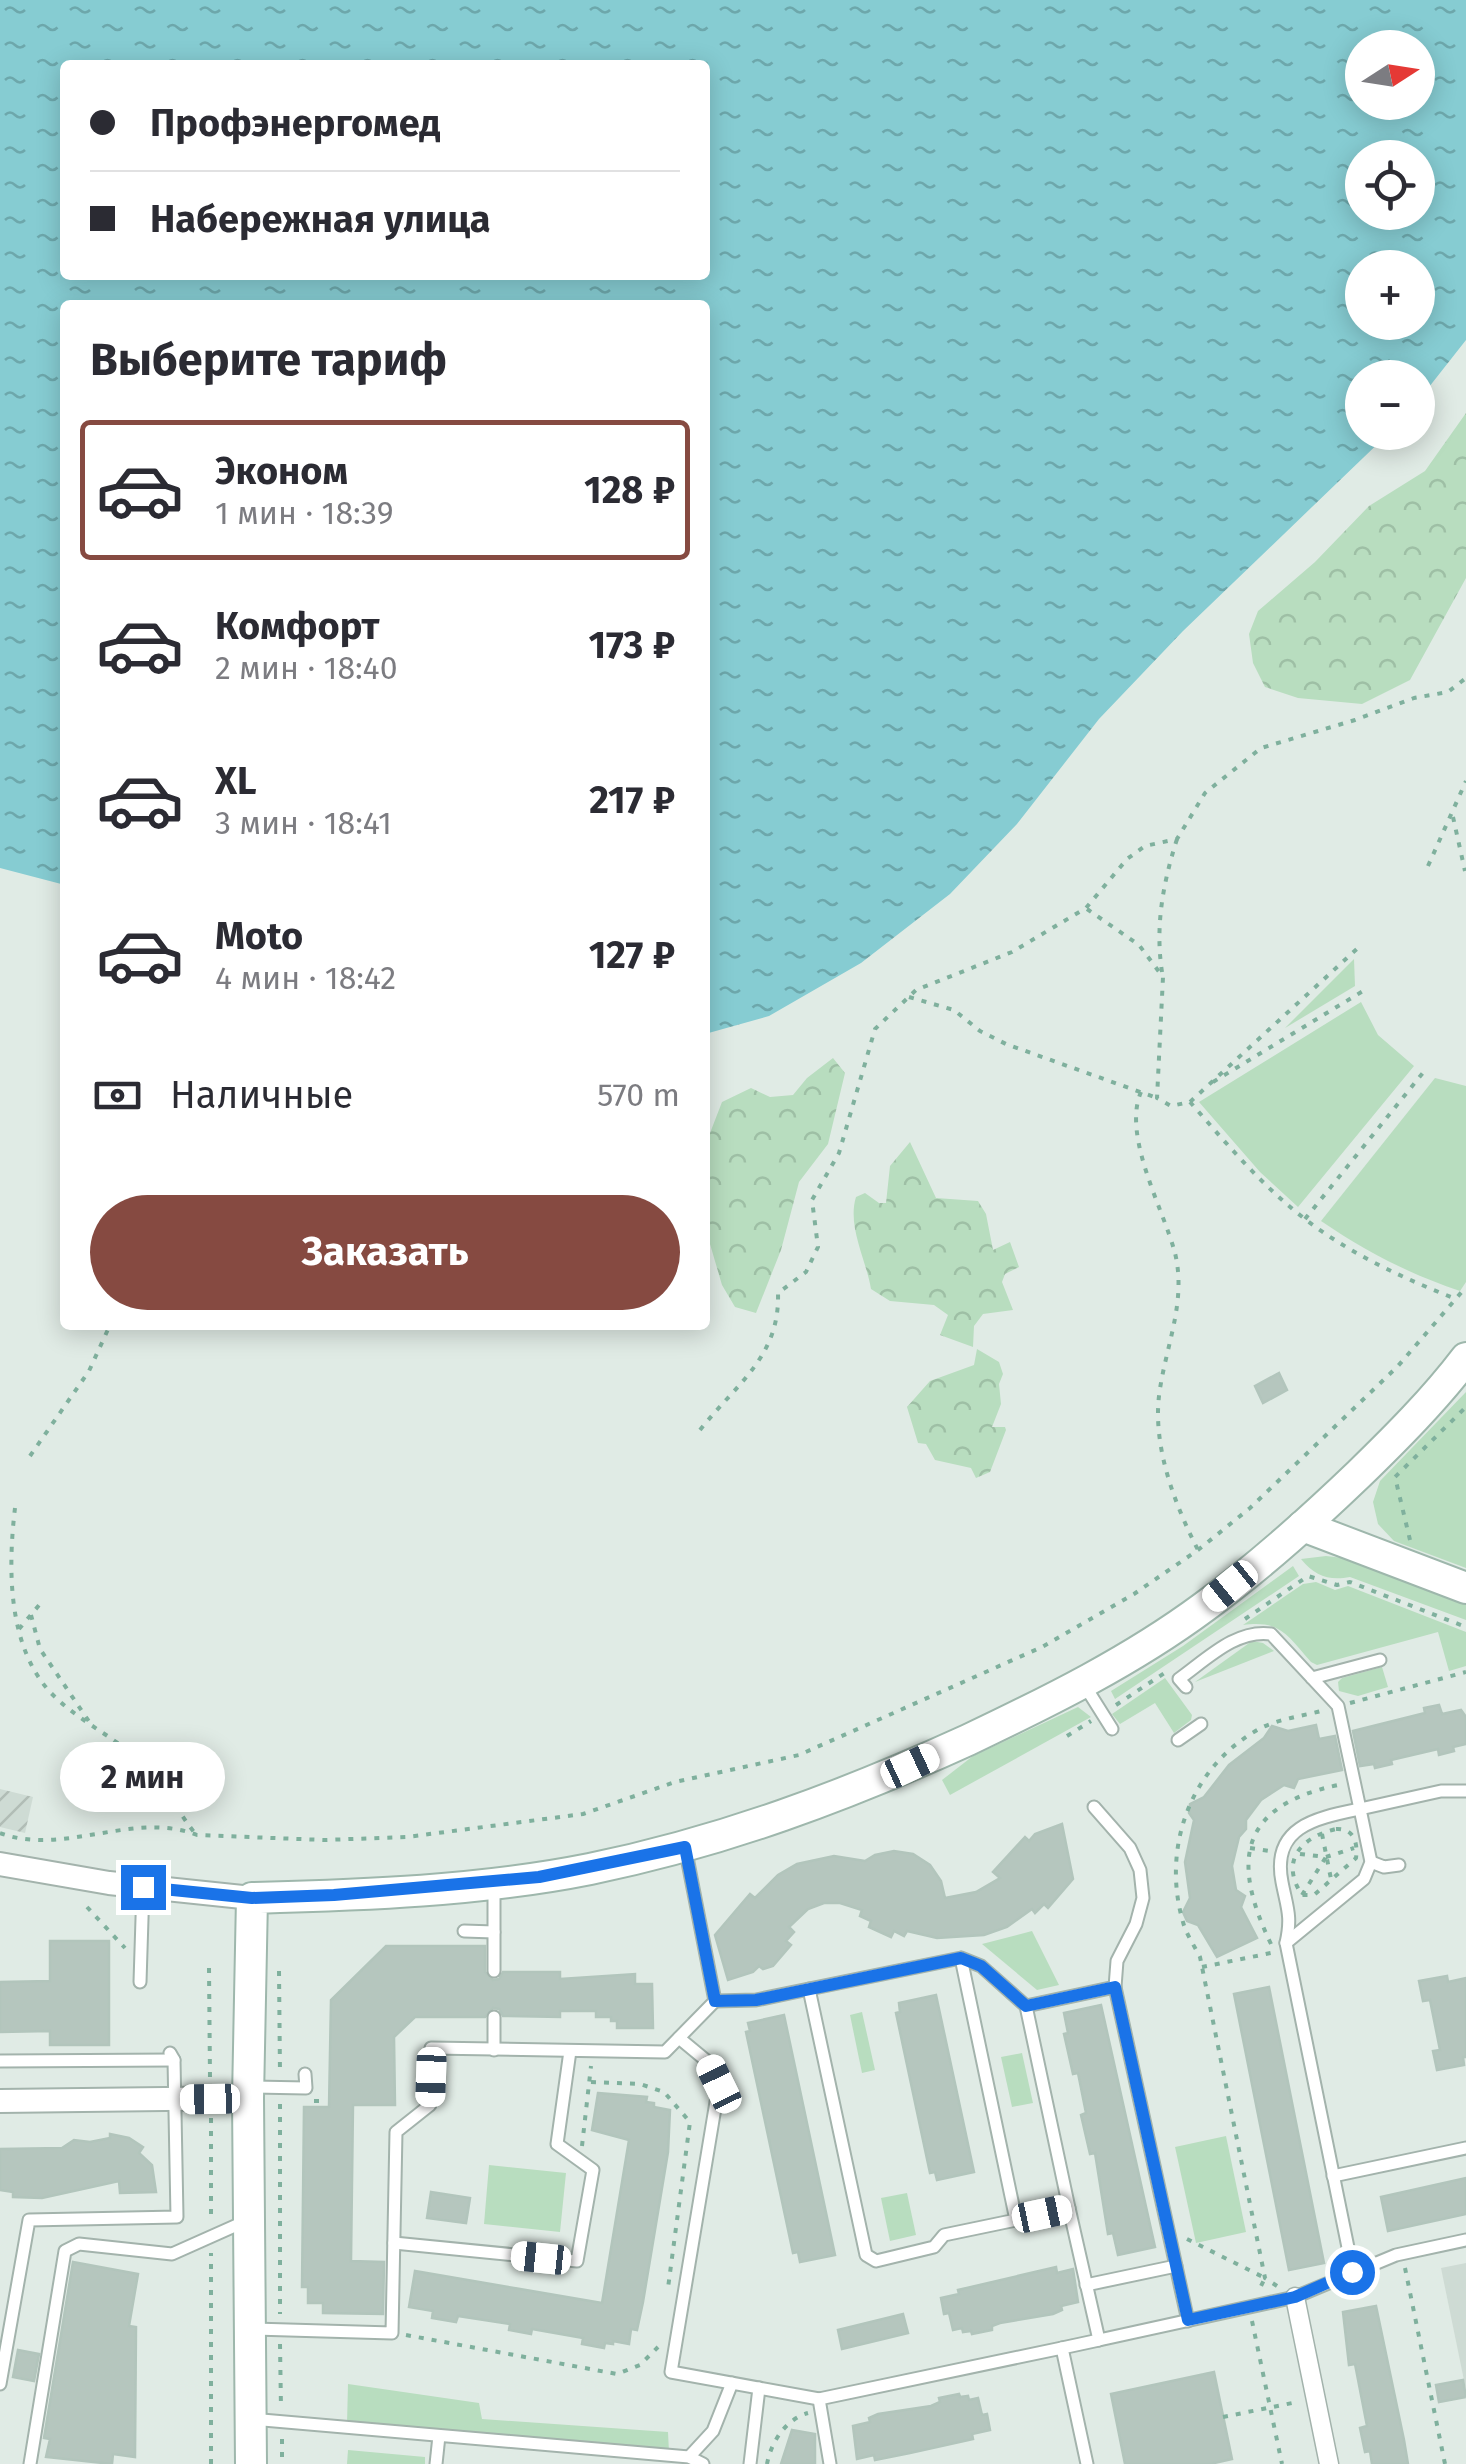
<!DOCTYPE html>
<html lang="ru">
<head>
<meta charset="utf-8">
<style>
	body { margin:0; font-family:"Fira Sans",sans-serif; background:#f2f2f3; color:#2b2b33; height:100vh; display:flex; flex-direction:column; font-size:38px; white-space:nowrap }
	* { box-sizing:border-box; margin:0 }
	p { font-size:32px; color:#7c7c81 }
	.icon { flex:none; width:55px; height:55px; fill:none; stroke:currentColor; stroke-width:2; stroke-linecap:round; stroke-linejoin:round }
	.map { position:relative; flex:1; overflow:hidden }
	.details { position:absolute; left:60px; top:300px; width:650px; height:1030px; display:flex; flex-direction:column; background:#fff; border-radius:10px; box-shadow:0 5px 25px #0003 }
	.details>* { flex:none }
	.top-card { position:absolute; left:60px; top:60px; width:650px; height:220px; border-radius:10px; box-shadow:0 5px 25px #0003; display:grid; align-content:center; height:220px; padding:0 30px; background:#fff }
	.needle { width:65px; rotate:78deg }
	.tools { position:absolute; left:1345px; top:30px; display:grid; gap:20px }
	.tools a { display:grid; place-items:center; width:90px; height:90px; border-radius:50%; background:#fff; box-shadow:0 5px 25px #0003; font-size:50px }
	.end { position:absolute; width:45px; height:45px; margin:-22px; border:12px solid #1a73e8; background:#fff; box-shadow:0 0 0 5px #fff }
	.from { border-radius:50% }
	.bubble { position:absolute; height:70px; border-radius:35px; background:#fff; box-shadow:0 5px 25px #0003; font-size:32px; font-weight:700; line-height:70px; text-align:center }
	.car { position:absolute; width:30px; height:60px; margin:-30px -15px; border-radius:12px; box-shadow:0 0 8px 2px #0007; background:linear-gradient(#fff 24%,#345 0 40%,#fff 0 76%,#345 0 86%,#fff 0) }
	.top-card b { display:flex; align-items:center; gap:35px; height:95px; font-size:38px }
	.top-card b+b { border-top:2px solid #e1e1e2 }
	.top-card i { width:25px; height:25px; background:#2b2b33 }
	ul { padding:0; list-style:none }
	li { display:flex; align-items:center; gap:30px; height:140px; margin:0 20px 15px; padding:0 10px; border:5px solid transparent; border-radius:10px }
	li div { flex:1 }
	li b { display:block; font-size:38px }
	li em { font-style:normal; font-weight:700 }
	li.on { border-color:#864a41 }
	li>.icon { width:90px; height:90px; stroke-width:1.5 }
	h2 { padding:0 30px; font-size:45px; line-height:120px }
	.pay { display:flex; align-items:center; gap:25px; height:110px; padding:0 30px; font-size:38px }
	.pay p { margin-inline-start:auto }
	.primary-button { display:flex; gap:20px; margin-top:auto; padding:20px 30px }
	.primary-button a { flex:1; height:115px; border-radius:60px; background:#864a41; color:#fff; font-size:40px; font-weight:700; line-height:115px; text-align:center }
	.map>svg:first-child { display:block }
	.built { fill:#cedbd4 }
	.industrial { fill:url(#industrial-furrows) }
	.green { fill:#b8ddbf }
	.forest { fill:url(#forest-crowns) }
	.water { fill:url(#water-ripples); fill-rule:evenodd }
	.building { fill:#b5c6be; stroke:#b2c5bc; stroke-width:2.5 }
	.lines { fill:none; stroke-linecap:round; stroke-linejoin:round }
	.service-casing { stroke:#a3b3ac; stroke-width:15 }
	.pedestrian-casing { stroke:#a3b3ac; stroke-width:21 }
	.minor-casing { stroke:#a3b3ac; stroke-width:26 }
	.secondary-casing { stroke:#9eb7ac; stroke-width:34 }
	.path { stroke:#7fb09d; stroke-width:4; stroke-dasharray:5 8; stroke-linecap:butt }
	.service { stroke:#fff; stroke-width:11 }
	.pedestrian { stroke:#fff; stroke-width:18 }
	.minor { stroke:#fff; stroke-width:22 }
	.secondary { stroke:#fff; stroke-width:30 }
	.route { stroke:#1a73e8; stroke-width:12 }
</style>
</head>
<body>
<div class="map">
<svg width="1466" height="2464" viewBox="0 0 1466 2464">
	<defs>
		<pattern id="industrial-furrows" width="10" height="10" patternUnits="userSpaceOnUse" patternTransform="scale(2.5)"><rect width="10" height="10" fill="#cedbd4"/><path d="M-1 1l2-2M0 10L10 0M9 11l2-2" fill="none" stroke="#b1bdb6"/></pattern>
		<pattern id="forest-crowns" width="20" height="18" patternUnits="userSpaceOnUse" patternTransform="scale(2.5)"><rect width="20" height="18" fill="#b8ddbf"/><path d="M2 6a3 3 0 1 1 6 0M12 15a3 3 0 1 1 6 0" fill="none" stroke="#9ebfa5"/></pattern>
		<pattern id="water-ripples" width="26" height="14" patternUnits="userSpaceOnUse" patternTransform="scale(2.5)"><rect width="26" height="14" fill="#86ccd2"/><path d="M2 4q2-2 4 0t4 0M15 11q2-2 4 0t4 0" fill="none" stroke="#6da7ab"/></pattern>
	</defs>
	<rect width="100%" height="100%" fill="#e0ebe5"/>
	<path class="built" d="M1466,2263V2390L1441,2268Z"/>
	<path class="industrial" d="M0,1789L33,1797L25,1833L0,1827Z"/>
	<g class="green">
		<path d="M1354,959L1355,986L1285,1028Z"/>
		<path d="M1361,1002L1378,1035L1414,1066L1298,1207L1260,1172L1199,1102Z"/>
		<path d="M1435,1078L1466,1086V1282L1460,1291C1409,1274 1365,1251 1321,1221Z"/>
		<path d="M1466,1392V1568L1394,1541L1378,1524L1373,1502L1380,1481Z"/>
		<path d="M1326,1556L1343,1558L1466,1603V1620L1350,1577C1329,1581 1315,1576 1301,1559Z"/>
		<path d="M1293,1566L1299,1576L1115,1699L1111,1691L1183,1646Z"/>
		<path d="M1316,1582L1335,1590L1348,1586L1466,1632V1666L1449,1671L1438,1632L1317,1665L1311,1662C1287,1635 1281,1620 1243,1625L1303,1584Z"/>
		<path d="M1252,1641L1263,1643L1274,1651L1195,1682Z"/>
		<path d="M1382,1667L1388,1687L1358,1696L1339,1691L1338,1682L1342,1678Z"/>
		<path d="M1165,1678L1192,1715L1191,1720L1174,1733L1155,1703L1120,1724L1112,1714Z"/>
		<path d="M1078,1707L1091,1717L950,1795L942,1780L973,1756Z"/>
		<path d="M1032,1931L1059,1985L1037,1990L982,1944Z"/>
		<path d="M862,2012L875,2070L862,2073L850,2015Z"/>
		<path d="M1022,2053L1033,2103L1012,2107L1001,2057Z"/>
		<path d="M1226,2136L1246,2232L1196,2243L1175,2147Z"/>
		<path d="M489,2165L566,2173L560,2232L484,2224Z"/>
		<path d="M907,2193L916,2235L890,2241L881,2198Z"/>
		<path d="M348,2384L479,2403L482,2419L668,2432L669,2452L347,2424Z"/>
		<path d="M348,2450L425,2457V2464H347Z"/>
	</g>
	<g class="forest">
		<path d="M1466,413V578L1410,680L1362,704L1298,698L1265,687L1253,663L1249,634L1258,611L1315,562L1369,506L1425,471Z"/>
		<path d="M833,1058L845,1073L828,1144L799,1182L781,1250L756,1313L735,1307L722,1285L705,1227V1146L722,1102L751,1088L770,1097L793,1095L807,1078Z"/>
		<path d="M910,1142L936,1198L978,1201L986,1214L993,1250L1010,1242L1019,1267L1005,1274L1002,1282L1013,1310L983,1314L974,1326L973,1347L940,1335L948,1315L934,1305L890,1301L871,1289C866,1259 847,1226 856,1197L865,1193L879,1203H886L890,1166Z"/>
		<path d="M977,1349L999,1362L1003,1374L999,1384L1001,1404L992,1427H1005L1006,1430L990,1472L976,1478L971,1468L935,1460L926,1444L918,1443L907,1407L930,1381L974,1365Z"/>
	</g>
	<path class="water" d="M0,0H1466V340L1418,401V378H1362V432L1389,433L1183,631L1099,719L1017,824L950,894L861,963L769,1016L705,1034V305H65V885L0,868ZM1362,48H1418V102H1362ZM65,65H705V275H65ZM1362,158H1418V212H1362ZM1362,268H1418V322H1362Z"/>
	<g class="building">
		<path d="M1279,1373L1287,1390L1263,1403L1255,1386Z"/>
		<path d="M1439,1705L1442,1714L1461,1710L1466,1717V1744L1453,1747L1454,1751L1439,1755L1438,1749L1391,1760L1392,1764L1375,1768L1374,1764L1360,1766L1353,1731L1425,1713L1424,1708Z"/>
		<path d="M1316,1725L1319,1739L1335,1736L1342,1770L1298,1779L1294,1788L1284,1785L1261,1800L1246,1820V1829L1239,1837L1232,1866L1236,1890L1245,1896L1241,1907L1257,1938L1217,1957L1198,1925L1187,1921L1183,1912L1190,1898L1185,1862L1194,1820L1189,1813L1190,1804L1204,1797L1229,1765L1264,1738L1272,1726L1288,1731Z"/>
		<path d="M1062,1824L1073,1879L1048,1908L1044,1904L1035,1913L1032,1909L1007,1927L984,1935L937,1938L907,1931L904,1936L894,1931L891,1937L869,1927L871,1921L860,1916L862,1910L840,1903H824L808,1909L789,1927L794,1932L786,1941L791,1945L773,1966L763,1969L759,1966L753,1972L728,1980L715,1935L750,1894L755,1898L778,1875L797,1864L834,1856L865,1861L875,1855L894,1851L913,1854L930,1865L941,1881L945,1898L976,1892L1000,1878L993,1872L1025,1837L1029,1841L1035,1834Z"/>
		<path d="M50,1941H109V2045H50V2031L0,2032V1982L50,1981Z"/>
		<path d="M386,1946H485V1972L493,1980L499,1979L503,1972H560V1979L635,1974V1984H652L653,2028H617V2021H611V2017H596V2011H560V2017L503,2016L499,2009L493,2008L485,2017H415L394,2037L395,2105H353L351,2261L384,2262L383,2314L323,2313V2303H308V2287H302L304,2107H329L331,2000Z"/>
		<path d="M1447,1976L1448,1982L1466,1978V2057H1463L1464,2065L1437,2070L1433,2051L1440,2050L1430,2000L1423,2001L1419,1981Z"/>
		<path d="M1269,1987L1324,2263L1289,2270L1234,1994Z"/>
		<path d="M936,1995L974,2172L937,2180L935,2172L930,2173L896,2013L900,2012L899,2003Z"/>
		<path d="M1101,2005L1155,2247L1118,2255L1113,2233L1108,2234L1095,2153L1090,2154L1081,2115L1086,2113L1078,2073L1073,2074L1064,2034L1068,2033L1064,2013Z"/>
		<path d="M784,2015L835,2255L800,2262L798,2252L793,2253L746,2032L750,2031L748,2023Z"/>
		<path d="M598,2093L647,2097L646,2102L654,2103V2107L670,2110L668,2152L643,2302L637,2330L631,2329L629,2344L613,2341V2344L605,2343L604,2348L582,2344L583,2338L532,2329L531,2334L509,2330L510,2324L458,2316L456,2322L432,2318L433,2311L409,2307L415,2271L602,2303L629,2140L592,2130Z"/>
		<path d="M110,2134L129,2138L143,2147L139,2153L152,2165L156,2192L120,2193L119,2181L42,2198L13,2197V2192L0,2190V2149L62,2148L74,2140L90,2142L110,2138Z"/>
		<path d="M1466,2178V2214L1388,2231L1381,2197Z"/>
		<path d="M431,2192L470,2198L466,2223L427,2218Z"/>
		<path d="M73,2262L138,2274L129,2326L136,2327L135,2457L113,2454L112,2464L46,2457L50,2439L44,2438Z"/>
		<path d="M1056,2267L1057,2273L1073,2269L1078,2302L1061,2306L1062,2310L1053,2314L1000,2323L992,2326V2330L972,2334L971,2331L963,2332L962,2328L953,2330L949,2313L944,2314L941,2298L959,2294L958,2290Z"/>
		<path d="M1376,2306L1404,2440L1408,2464H1372L1370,2451L1365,2452L1360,2428L1367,2426L1355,2364L1349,2365L1343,2312Z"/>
		<path d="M903,2314L908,2333L842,2349L838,2330Z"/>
		<path d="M18,2350L39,2354L34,2381L13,2377Z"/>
		<path d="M1214,2372L1232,2459L1210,2464H1125L1111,2394Z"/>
		<path d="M1463,2380L1466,2397L1439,2402L1436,2385Z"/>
		<path d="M959,2394L960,2397L968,2396L969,2400L978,2398L982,2415L987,2414L990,2430L972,2434L973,2439L910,2453L875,2460L874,2455L857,2459L853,2426L870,2422L869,2418L878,2414L931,2406L940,2402L939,2398Z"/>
		<path d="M792,2430L815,2434V2464H781Z"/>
	</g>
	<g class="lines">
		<g class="service-casing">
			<g id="service">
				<path d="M1312,1678L1380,1660"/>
				<path d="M1085,1686L1112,1729"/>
				<path d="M1186,1687L1179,1679C1207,1659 1236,1629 1271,1634L1338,1706L1360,1809C1317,1818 1271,1826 1282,1882C1287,1908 1292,1916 1286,1943"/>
				<path d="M1178,1740L1201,1724"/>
				<path d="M1094,1807L1130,1848L1140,1870L1143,1898L1136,1924L1117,1961L1115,1987"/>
				<path d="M1371,1862L1384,1867L1399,1865"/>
				<path d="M494,1885V1971"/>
				<path d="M464,1931L494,1932"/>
				<path d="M961,1958L1016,2220L944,2235L934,2247L876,2261L866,2255L809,1989L961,1958L981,1966L1026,2006L1069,2208L1016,2220"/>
				<path d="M140,1982L143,1887"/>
				<path d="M715,2001L756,2000L809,1989"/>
				<path d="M1026,2006L1115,1987L1188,2321"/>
				<path d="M494,2017V2050"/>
				<path d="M679,2038L708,2062L719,2084L671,2372L819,2399"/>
				<path d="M0,2061L174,2060"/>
				<path d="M248,2087L306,2088L305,2074"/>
				<path d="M1333,2176L1466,2148"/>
				<path d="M1069,2208L1099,2340L1062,2348L1087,2464"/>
				<path d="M394,2243L577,2261L593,2170L557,2144L570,2051"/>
				<path d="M1353,2272L1286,1943L1364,1879L1371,1862L1360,1809L1441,1791H1466"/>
				<path d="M1086,2285L1176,2266"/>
				<path d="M254,2329L392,2333L396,2132L430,2105L431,2048L665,2052L715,2001L685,1847"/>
				<path d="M1099,2340L1295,2297L1396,2255L1466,2240"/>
				<path d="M0,2384L29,2220L177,2217L174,2060L170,2053"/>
				<path d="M251,2419L689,2457L703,2464"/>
				<path d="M689,2457L713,2431L732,2383"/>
				<path d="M30,2464L65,2251L79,2244L172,2254L246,2221"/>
				<path d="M436,2464L439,2436"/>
				<path d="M750,2464L759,2388"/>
				<path d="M830,2464L819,2399L1062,2348"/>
			</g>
		</g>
		<g class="pedestrian-casing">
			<path id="pedestrian" d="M1295,2297L1329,2464"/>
		</g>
		<g class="minor-casing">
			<g id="minor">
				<path d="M0,1864L109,1883L252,1898"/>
				<path d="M0,2101L248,2098"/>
			</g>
		</g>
		<g class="secondary-casing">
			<g id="secondary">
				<path d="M1303,1526L1466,1588"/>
				<path d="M251,2464L248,2098L252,1898C364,1895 480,1891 590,1869C722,1842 845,1796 968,1740C1050,1701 1131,1661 1204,1607C1259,1567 1310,1521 1359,1474C1396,1438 1434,1400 1466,1358"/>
			</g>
		</g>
		<g class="path">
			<path d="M1453,817L1465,871"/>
			<path d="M1428,866L1466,781"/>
			<path d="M1087,909L1139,945L1163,977L1157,1098L1171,1106L1190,1102L1360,946"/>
			<path d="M1162,972C1155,926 1163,883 1177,839"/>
			<path d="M909,997L954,1010L980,1031L1006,1044L1157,1098"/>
			<path d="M1213,1082L1363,991"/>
			<path d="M1141,1092C1122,1136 1163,1208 1175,1253C1187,1303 1165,1347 1159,1396C1153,1448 1175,1505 1198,1550"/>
			<path d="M1190,1102C1226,1143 1262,1186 1305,1219C1350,1254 1403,1278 1456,1299"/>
			<path d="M1305,1219L1426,1069"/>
			<path d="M700,1430C736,1384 780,1357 778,1293L806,1272L818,1247L812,1200L839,1153L875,1029L916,990L1012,952L1086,908L1127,859L1145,846L1177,839L1205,793L1261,748L1355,720L1414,698L1448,692L1466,678"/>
			<path d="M30,1456L89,1371L110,1325"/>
			<path d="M15,1508C8,1567 7,1646 51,1693C80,1723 120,1739 149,1769C166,1787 178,1812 194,1832"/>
			<path d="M1410,1540L1395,1477L1466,1407"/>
			<path d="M31,1615L40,1649L90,1723"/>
			<path d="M1245,1619L1308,1576L1337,1585L1350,1582L1466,1627"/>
			<path d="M19,1629L40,1604"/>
			<path d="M1350,1703L1466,1672"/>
			<path d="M1116,1705L1166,1672"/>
			<path d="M1067,1736L1091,1721"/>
			<path d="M1336,1829C1354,1828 1358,1843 1356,1858L1314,1895H1302C1279,1860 1302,1837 1336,1829Z"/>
			<path d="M0,1833C63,1857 134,1810 197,1835L324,1840L407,1837L583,1814L675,1782L799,1755L1042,1647L1134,1594L1198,1550L1250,1508L1398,1366L1466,1287"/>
			<path d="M1322,1834L1331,1879"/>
			<path d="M1250,1848L1270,1851"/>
			<path d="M1300,1854L1326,1857L1354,1848"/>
			<path d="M1302,1895L1326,1857"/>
			<path d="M87,1907L125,1948"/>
			<path d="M1271,1944C1231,1861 1239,1806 1338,1785"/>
			<path d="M1202,1967L1271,1953"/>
			<path d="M209,1968L210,2078"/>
			<path d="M279,1971L280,2074"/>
			<path d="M591,2082L640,2084L664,2092L690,2122L668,2288"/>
			<path d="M314,2101H326"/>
			<path d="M280,2104V2314"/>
			<path d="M211,2118V2218"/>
			<path d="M582,2146L591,2066"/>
			<path d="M1187,2239L1265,2278L1259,2290"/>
			<path d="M1405,2268L1445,2464"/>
			<path d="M1277,2286L1265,2278L1200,1957C1194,1945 1186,1934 1183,1922C1161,1847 1191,1765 1261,1728C1279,1719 1302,1716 1321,1711"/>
			<path d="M1252,2321L1282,2464"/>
			<path d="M406,2335L617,2374L640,2365L658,2347"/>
			<path d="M280,2344L281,2409"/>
			<path d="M1223,2417L1297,2402"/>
			<path d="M282,2439V2464"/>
			<path d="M211,2464V2253"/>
			<path d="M767,2464C771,2442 786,2419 808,2413"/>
		</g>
		<use href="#service" class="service"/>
		<use href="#pedestrian" class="pedestrian"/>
		<use href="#minor" class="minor"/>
		<use href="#secondary" class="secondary"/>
	</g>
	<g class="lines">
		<path class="route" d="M143,1887L252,1898L334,1895L539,1877L685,1847L715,2001L756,2000L961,1958L981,1966L1026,2006L1115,1987L1188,2320L1295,2297L1352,2272"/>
	</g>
</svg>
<div class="tools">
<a><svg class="needle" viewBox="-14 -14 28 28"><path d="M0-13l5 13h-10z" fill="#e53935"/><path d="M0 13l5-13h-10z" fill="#7c7c81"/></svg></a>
<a><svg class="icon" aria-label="locate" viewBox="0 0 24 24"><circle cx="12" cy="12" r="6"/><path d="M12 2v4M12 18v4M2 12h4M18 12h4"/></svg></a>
<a>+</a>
<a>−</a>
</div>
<i class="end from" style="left:1352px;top:2272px"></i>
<i class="end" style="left:143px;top:1887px"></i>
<div class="bubble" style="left:60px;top:1742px;width:165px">2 мин</div>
<i class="car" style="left:1230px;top:1586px;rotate:231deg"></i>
<i class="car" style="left:910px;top:1766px;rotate:65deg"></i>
<i class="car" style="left:431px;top:2077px;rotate:182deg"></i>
<i class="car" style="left:719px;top:2084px;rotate:334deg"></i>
<i class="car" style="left:210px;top:2099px;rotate:269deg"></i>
<i class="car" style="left:1042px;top:2214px;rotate:78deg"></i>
<i class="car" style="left:541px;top:2258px;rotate:276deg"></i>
<div class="top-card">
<b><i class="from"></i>Профэнергомед</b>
<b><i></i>Набережная улица</b>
</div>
<section class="details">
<h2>Выберите тариф</h2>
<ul>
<li class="on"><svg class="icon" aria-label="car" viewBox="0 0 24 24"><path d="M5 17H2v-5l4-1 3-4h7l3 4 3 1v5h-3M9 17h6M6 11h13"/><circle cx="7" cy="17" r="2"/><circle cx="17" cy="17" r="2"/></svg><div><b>Эконом</b><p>1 мин · 18:39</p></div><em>128 ₽</em></li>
<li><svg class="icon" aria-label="car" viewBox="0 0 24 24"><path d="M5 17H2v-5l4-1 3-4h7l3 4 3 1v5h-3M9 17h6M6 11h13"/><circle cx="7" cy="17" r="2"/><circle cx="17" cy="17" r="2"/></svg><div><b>Комфорт</b><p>2 мин · 18:40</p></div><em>173 ₽</em></li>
<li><svg class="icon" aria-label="car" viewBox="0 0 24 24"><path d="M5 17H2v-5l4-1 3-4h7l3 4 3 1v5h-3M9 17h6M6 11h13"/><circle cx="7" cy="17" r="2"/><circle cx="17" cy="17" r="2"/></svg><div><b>XL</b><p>3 мин · 18:41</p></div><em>217 ₽</em></li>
<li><svg class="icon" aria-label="car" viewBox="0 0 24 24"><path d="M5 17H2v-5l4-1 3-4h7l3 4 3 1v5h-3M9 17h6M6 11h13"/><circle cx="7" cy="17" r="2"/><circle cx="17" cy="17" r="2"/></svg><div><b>Moto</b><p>4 мин · 18:42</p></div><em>127 ₽</em></li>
</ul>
<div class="pay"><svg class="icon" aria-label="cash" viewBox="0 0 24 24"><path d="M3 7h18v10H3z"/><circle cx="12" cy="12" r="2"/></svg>Наличные<p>570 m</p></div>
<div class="primary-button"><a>Заказать</a></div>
</section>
</div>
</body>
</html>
